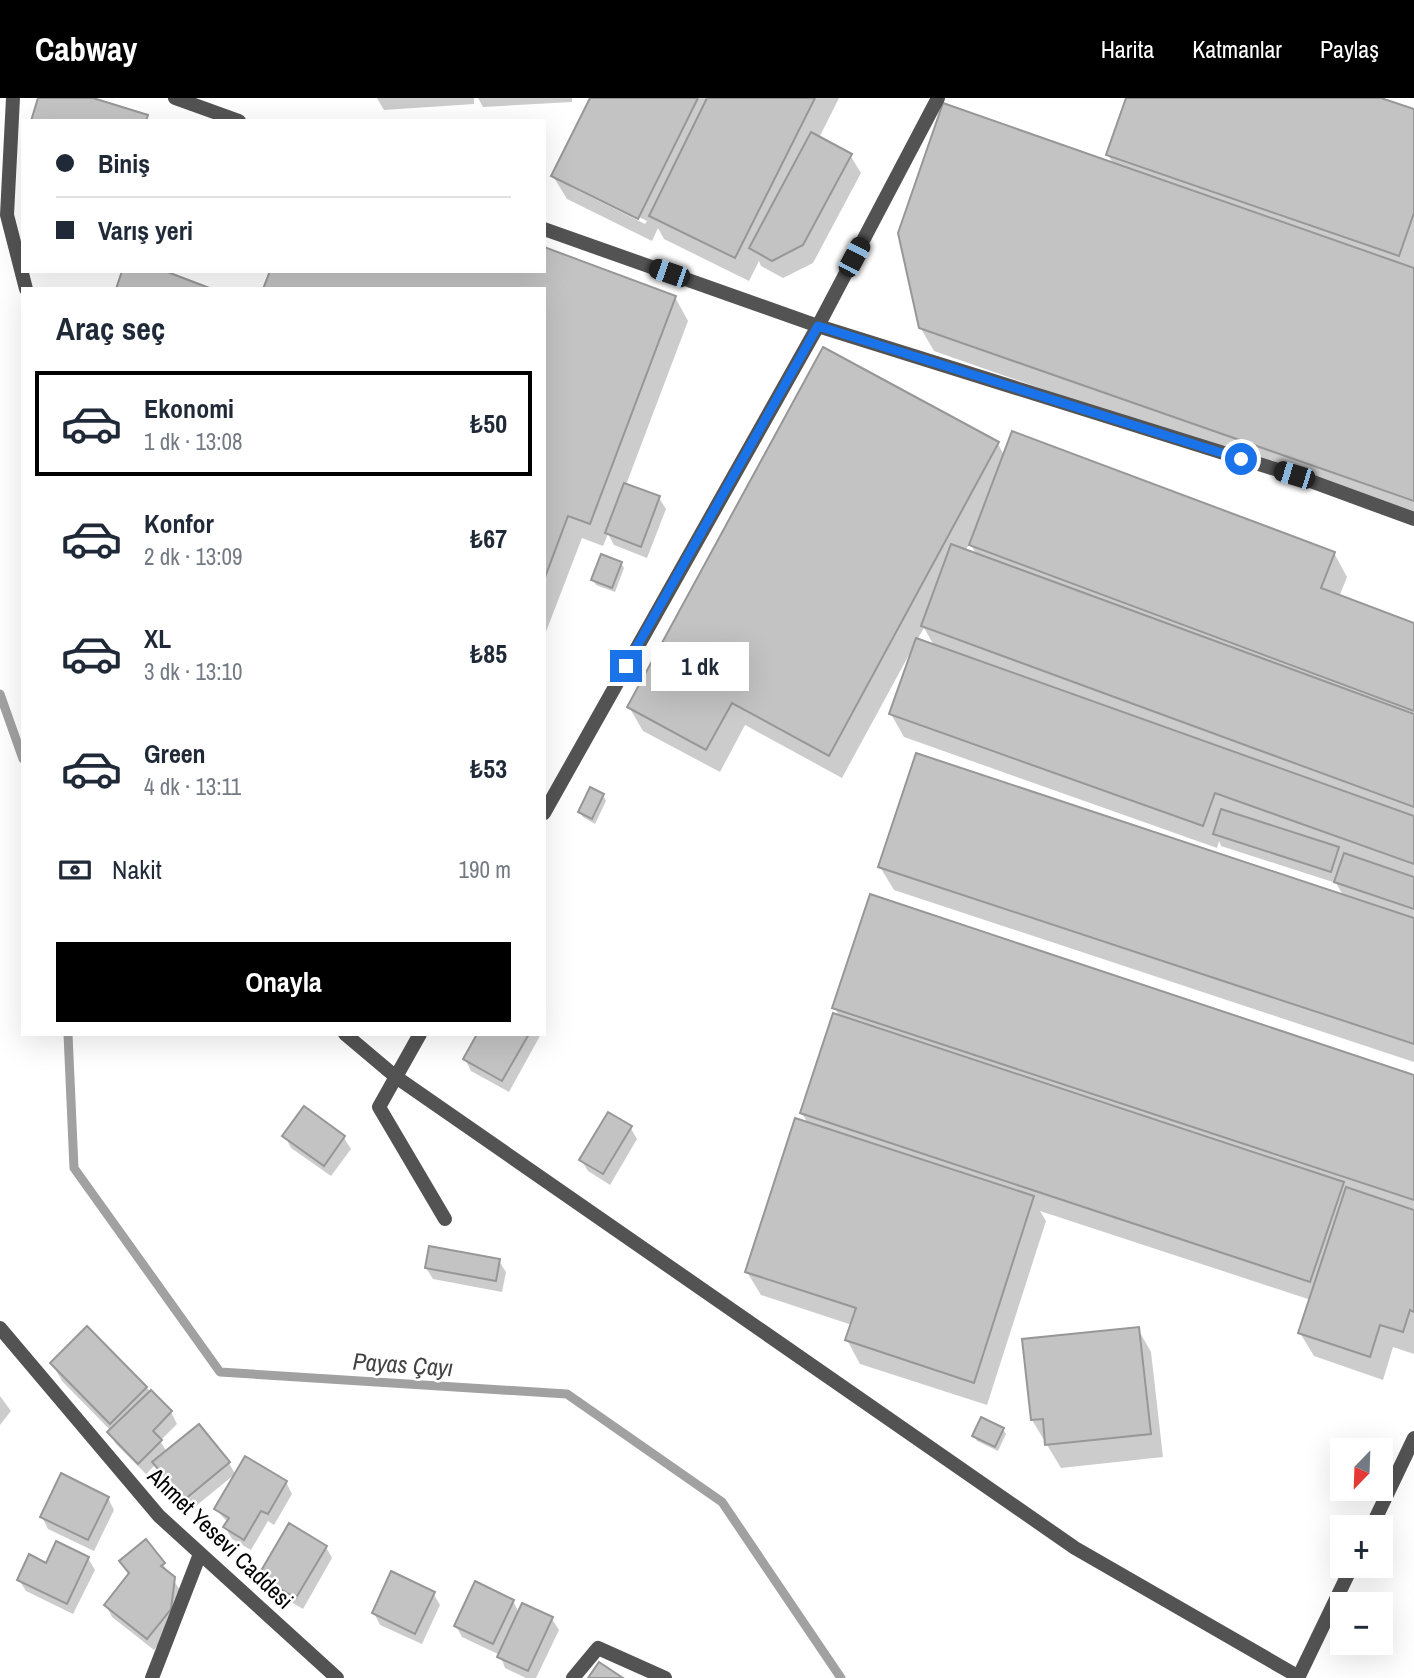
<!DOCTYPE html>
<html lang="tr">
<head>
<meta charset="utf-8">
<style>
	body { margin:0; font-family:"Archivo Narrow",sans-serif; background:#f6f6f7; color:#1f2937; height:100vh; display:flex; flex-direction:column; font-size:26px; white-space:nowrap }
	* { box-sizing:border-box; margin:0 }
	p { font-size:23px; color:#747a83 }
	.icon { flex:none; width:38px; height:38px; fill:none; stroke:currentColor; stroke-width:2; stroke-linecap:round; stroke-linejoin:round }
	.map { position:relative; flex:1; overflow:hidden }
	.side { position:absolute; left:21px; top:189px; width:525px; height:749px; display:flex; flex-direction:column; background:#fff; border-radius:0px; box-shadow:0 7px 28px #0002 }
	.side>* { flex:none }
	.hud { position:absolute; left:21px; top:21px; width:525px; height:154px; border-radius:0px; box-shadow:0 7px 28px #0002; display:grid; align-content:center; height:154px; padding:0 35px; background:#fff }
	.needle { width:46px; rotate:203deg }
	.controls { position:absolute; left:1330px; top:1340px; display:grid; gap:14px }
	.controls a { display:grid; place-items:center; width:63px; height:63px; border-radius:0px; background:#fff; box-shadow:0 7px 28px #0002; font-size:35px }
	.end { position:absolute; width:32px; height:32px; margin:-16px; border:9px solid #1a73e8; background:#fff; box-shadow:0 0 0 4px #fff }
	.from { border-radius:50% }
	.bubble { position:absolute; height:49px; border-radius:0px; background:#fff; box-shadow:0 7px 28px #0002; font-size:23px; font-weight:700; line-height:49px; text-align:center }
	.car { position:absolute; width:21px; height:42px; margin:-21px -10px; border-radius:9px; box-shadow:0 0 5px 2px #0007; background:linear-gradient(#222 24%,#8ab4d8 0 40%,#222 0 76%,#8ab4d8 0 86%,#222 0) }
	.hud b { display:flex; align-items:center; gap:24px; height:66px; font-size:26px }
	.hud b+b { border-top:2px solid #e0e1e3 }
	.hud i { width:18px; height:18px; background:#1f2937 }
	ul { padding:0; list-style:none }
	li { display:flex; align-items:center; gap:21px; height:105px; margin:0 14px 10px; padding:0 21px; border:4px solid transparent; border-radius:0px }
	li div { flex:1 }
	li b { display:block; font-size:26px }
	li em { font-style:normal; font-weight:700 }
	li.active { border-color:#000 }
	li>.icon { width:63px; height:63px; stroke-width:1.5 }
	h2 { padding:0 35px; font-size:32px; line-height:84px }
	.pay { display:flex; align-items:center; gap:18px; height:77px; padding:0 35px; font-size:26px }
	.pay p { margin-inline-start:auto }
	.primary-button { display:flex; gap:14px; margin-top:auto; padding:14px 35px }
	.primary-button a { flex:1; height:80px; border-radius:0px; background:#000; color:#fff; font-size:28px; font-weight:700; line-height:80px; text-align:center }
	header { display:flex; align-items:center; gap:42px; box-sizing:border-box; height:98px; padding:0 35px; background:#000; color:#fff }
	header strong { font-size:33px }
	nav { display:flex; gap:38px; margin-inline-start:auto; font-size:24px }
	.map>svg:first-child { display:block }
	.shadow { fill:#0003; fill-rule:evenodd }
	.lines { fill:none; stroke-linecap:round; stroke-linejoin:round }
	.stream { stroke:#a1a1a1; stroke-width:9 }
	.building { fill:#c3c3c3; stroke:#979797; stroke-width:2 }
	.service { stroke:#535353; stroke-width:14 }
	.minor { stroke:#535353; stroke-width:14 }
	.tertiary { stroke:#535353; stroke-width:14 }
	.route { stroke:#1a73e8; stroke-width:9 }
	.labels { text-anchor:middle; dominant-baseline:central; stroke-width:5; stroke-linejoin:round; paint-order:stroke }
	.street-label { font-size:23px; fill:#000; stroke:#fff }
	.water-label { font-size:24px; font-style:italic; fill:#424242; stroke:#fff }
</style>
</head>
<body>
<header>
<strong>Cabway</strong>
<nav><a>Harita</a><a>Katmanlar</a><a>Paylaş</a></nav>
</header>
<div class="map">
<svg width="1414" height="1580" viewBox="0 0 1414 1580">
	<rect width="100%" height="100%" fill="#fff"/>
	<g class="shadow">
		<path d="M377,0H474V6L384,12Z"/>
		<path d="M478,0H572V4L483,9Z"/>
		<path d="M592,0H839L819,40L850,57L861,75L813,165L783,180L761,168L759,163L749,183L664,141L658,130L652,143L567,101L553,78ZM571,86L647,123L645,126L571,89Z"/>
		<path d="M1128,0H1376L1414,13V421L934,253L920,229L1114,67L1108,57Z"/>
		<path d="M544,150L675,199L688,223L626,387L659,400L666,411L647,460L614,447L608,436L603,448L582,440L544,539V191H265L271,173H544Z"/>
		<path d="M998,346L1004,357L1334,455L1347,479L1339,499L1414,527V964L894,792L880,769L1344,799L1336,785L1221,748L1219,743L1217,750L904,639L891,616L910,555L842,680L745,627L720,674L643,633L629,609ZM970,445L977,458L965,453ZM924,530L935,549L917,542Z"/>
		<path d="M621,465L624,470L615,494L596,487L593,482Z"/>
		<path d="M603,697L606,703L595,726L583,719L580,714Z"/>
		<path d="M834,909L1414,978V1256L1393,1249L1383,1282L1314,1258L1300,1235L1311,1202L1040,1113L1046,1123L987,1307L860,1266L847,1242L852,1227L761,1197L747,1174L808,1026L802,1015L840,919Z"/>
		<path d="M479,936H541L509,994L471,973L465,961Z"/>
		<path d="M630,1029L637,1041L610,1087L588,1073L581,1062Z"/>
		<path d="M285,1038L344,1040L351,1051L331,1078L291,1050Z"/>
		<path d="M499,1163L506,1174L502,1194L433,1181L426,1170Z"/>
		<path d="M87,1230L171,1314L177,1326L160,1343L167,1354L229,1365L235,1376L191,1412L156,1366L146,1376L116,1346L110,1335L111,1333L62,1283L52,1265Z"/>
		<path d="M1138,1231L1151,1254L1163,1359L1061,1370L1032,1322Z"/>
		<path d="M0,1298L11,1313L0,1327Z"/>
		<path d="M1003,1331L1006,1336L998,1353L977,1343L974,1338Z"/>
		<path d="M286,1384L292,1396L274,1427L268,1423L251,1452L232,1441L225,1429L228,1425L216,1411Z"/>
		<path d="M108,1400L114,1412L94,1453L48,1431L42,1419Z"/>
		<path d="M326,1449L332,1460L303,1511L267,1490L260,1478Z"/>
		<path d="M88,1460L95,1472L73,1516L26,1493L19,1482L47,1467Z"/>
		<path d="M121,1463L163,1466L180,1492L176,1523L154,1552L112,1519L106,1507L129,1477Z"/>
		<path d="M433,1495L440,1507L422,1546L380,1527L374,1515Z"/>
		<path d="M513,1503L519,1515L552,1521L559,1532L536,1580H526L505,1570L500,1557L462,1539L456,1528Z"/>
	</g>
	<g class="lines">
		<g class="stream">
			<path d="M0,596L23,661"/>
			<path d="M68,936L74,1070L220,1274L567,1296L722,1404L841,1580"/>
		</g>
	</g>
	<g class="building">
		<path d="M38,0H93L148,17L146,23H31Z"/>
		<path d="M590,0H698L638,121L551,78Z"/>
		<path d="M707,0H815L735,160L649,118Z"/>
		<path d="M1126,0H1381L1414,11V115L1399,158L1106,57Z"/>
		<path d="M943,5L1414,170V403L919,230L898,135Z"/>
		<path d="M811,34L852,56L803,147L772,163L749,150Z"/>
		<path d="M544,149L676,198L590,426L568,418L544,482V191H263L270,173H544Z"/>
		<path d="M122,173H165L212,191H116Z"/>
		<path d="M823,249L999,344L829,658L732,605L706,652L627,609Z"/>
		<path d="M1012,333L1335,454L1321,490L1414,525V613L969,447Z"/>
		<path d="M624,385L660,398L641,449L605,435Z"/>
		<path d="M951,446L1414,616V709L921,528Z"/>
		<path d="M601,456L622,464L612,490L591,482Z"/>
		<path d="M916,540L1414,718V766L1215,695L1203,728L889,616Z"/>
		<path d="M916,655L1414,820V946L878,769Z"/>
		<path d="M590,689L604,696L592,721L578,714Z"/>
		<path d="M1221,711L1339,749L1331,774L1213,736Z"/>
		<path d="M1344,755L1414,779V811L1334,784Z"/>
		<path d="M870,796L1414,977V1102L832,910Z"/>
		<path d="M833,915L1344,1084L1310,1184L800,1015Z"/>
		<path d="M477,936H529L502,983L463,961Z"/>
		<path d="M304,1008L345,1038L324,1068L282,1038Z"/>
		<path d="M608,1014L632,1028L603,1076L579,1062Z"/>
		<path d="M795,1020L1034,1098L974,1285L845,1242L856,1210L745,1174Z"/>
		<path d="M1346,1089L1414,1112V1214L1410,1212L1403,1234L1380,1227L1370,1259L1298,1235Z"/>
		<path d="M429,1148L500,1161L496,1183L425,1170Z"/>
		<path d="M87,1228L147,1289L110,1326L50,1265Z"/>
		<path d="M1139,1229L1151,1336L1045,1347L1043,1321L1031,1322L1022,1241Z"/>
		<path d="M151,1292L172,1313L153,1333L162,1342L138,1366L107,1334Z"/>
		<path d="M981,1319L1004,1330L995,1349L972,1338Z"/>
		<path d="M199,1326L230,1364L184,1402L152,1364Z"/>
		<path d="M245,1358L287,1383L268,1416L261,1413L244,1442L223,1429L229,1420L214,1411Z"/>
		<path d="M61,1375L109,1399L88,1442L40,1419Z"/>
		<path d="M289,1425L327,1448L296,1500L258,1478Z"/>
		<path d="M146,1441L165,1465L161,1468L175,1479L171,1511L147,1541L104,1507L129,1475L119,1463Z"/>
		<path d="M56,1443L89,1459L67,1506L17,1482L29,1456L46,1465Z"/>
		<path d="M391,1473L435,1494L415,1536L372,1515Z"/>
		<path d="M475,1483L514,1502L493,1546L454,1528Z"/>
		<path d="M522,1505L553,1519L528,1573L497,1559Z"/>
		<path d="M599,1564L623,1580H588Z"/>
	</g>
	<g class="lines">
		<g class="service">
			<path d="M175,0L239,23"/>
			<path d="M544,131L818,228L1294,377L1414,421"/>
			<path d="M544,715L818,228L938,0"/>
			<path d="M420,936L379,1009L445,1121"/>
			<path d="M152,1580L200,1456"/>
		</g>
		<g class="minor">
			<path d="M1371,1430L1414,1340"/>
			<path d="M573,1580L598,1550L665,1580"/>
			<path d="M1298,1580L1352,1468"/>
		</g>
		<g class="tertiary">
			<path d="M13,0L7,117L26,191"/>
			<path d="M345,936L396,979L1075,1450L1299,1579"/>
			<path d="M0,1230L159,1418L337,1580"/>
		</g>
	</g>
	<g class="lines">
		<path class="route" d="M626,568L818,228L1241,361"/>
	</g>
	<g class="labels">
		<g class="street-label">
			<text transform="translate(221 1440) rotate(44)">Ahmet Yesevi Caddesi</text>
		</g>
		<g class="water-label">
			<text transform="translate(403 1266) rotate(4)">Payas Çayı</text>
		</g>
	</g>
</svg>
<div class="controls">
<a><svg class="needle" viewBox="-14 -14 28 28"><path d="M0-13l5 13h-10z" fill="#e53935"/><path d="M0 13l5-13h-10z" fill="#747a83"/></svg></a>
<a>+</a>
<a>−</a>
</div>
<i class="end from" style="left:1241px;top:361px"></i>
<i class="end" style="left:626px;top:568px"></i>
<div class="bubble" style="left:651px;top:544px;width:98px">1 dk</div>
<i class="car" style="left:854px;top:159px;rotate:28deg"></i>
<i class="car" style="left:669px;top:175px;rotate:289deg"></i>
<i class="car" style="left:1294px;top:377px;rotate:287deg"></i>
<div class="hud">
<b><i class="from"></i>Biniş</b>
<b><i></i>Varış yeri</b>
</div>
<section class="side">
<h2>Araç seç</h2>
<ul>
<li class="active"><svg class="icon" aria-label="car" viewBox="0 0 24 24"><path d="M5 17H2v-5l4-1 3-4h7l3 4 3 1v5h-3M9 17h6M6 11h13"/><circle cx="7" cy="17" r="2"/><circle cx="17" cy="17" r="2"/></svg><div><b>Ekonomi</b><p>1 dk · 13:08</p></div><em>₺50</em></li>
<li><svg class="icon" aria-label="car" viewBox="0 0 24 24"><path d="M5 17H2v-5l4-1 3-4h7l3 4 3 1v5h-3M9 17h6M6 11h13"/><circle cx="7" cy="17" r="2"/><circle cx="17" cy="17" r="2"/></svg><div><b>Konfor</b><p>2 dk · 13:09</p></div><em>₺67</em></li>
<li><svg class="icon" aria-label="car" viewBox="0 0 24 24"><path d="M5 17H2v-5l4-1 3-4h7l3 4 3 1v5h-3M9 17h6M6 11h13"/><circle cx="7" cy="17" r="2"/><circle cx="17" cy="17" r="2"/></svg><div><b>XL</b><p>3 dk · 13:10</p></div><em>₺85</em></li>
<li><svg class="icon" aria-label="car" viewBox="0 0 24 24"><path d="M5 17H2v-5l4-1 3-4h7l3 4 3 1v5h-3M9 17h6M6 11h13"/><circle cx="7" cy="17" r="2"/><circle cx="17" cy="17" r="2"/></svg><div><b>Green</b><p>4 dk · 13:11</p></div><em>₺53</em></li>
</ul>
<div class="pay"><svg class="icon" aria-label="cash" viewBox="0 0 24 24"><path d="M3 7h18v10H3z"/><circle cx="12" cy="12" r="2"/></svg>Nakit<p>190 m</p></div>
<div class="primary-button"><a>Onayla</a></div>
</section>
</div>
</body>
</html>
